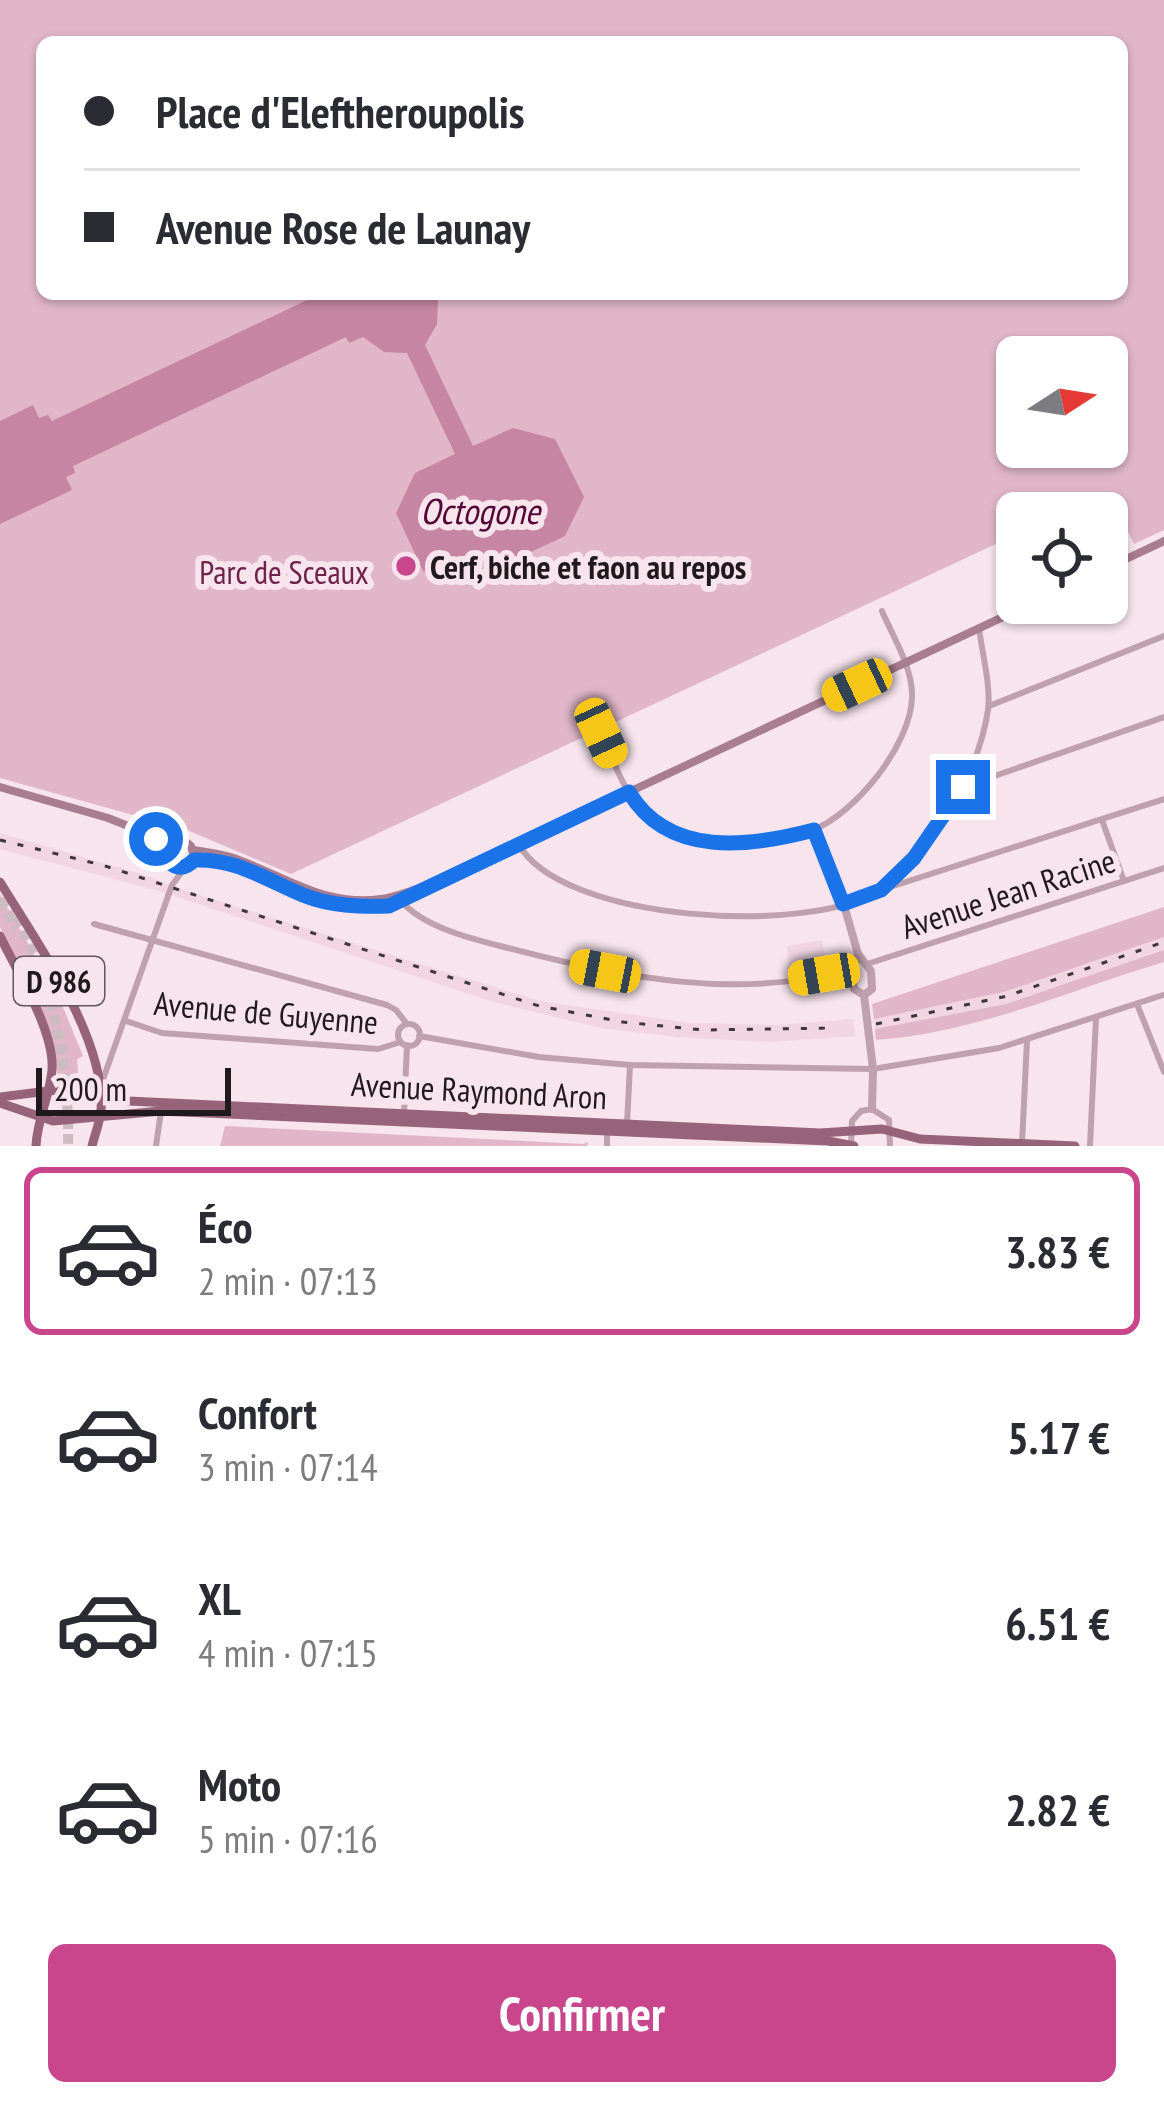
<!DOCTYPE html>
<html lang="fr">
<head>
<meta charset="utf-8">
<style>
	body { margin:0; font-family:"PT Sans Narrow",sans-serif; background:#f2f2f3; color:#2b2b33; height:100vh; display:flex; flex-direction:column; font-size:45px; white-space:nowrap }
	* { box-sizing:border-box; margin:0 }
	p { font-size:39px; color:#7c7c81 }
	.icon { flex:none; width:66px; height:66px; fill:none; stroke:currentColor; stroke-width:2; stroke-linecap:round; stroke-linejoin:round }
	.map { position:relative; height:1146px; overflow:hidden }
	.details { display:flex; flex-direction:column; background:#fff; flex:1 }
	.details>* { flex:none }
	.banner { position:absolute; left:36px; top:36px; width:1092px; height:264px; border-radius:18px; box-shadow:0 3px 9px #0004; display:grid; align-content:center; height:264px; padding:0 48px; background:#fff }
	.needle { width:78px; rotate:78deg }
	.tools { position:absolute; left:996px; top:336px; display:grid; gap:24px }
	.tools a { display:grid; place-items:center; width:132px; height:132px; border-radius:18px; background:#fff; box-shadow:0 3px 9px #0004; font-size:60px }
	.scale { position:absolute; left:36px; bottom:30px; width:195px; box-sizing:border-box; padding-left:12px; border:6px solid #201a1c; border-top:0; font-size:33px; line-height:42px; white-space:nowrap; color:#201a1c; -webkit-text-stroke:9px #f7e4ec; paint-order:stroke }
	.end { position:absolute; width:54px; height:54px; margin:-27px; border:15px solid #1a73e8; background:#fff; box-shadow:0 0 0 6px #fff }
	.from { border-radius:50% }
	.car { position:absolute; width:36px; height:72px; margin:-36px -18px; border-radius:15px; box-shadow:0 0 9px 3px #0007; background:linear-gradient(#f5c518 24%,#345 0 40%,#f5c518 0 76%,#345 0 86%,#f5c518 0) }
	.banner b { display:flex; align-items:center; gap:42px; height:114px; font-size:45px }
	.banner b+b { border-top:3px solid #e1e1e2 }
	.banner i { width:30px; height:30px; background:#2b2b33 }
	ul { padding:21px 0 0; list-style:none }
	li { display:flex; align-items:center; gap:36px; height:168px; margin:0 24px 18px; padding:0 24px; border:6px solid transparent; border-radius:18px }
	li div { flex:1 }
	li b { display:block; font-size:45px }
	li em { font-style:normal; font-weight:600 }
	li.current { border-color:#c9468d }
	li>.icon { width:108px; height:108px; stroke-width:1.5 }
	.action { display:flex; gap:24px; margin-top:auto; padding:24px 48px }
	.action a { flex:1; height:138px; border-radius:18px; background:#c9468d; color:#fff; font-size:48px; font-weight:600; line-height:138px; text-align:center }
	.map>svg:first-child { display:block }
	.built { fill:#f1d6e2 }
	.green { fill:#e1b6c8; fill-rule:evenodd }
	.water { fill:#c685a3 }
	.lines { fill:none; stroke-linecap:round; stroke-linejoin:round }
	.motorway-tunnel { stroke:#ccbcc2; stroke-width:10; stroke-dasharray:10 5; stroke-linecap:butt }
	.minor { stroke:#bfa1ad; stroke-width:6 }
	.tertiary { stroke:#bfa1ad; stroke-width:8 }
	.secondary { stroke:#a87d90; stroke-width:8 }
	.primary { stroke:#97637b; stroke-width:9 }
	.rail { stroke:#3e3639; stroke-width:3; stroke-dasharray:6 12; stroke-linecap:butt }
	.route { stroke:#1a73e8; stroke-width:15 }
	.poi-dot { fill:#c9468d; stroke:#f7e4ec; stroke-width:4.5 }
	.labels { text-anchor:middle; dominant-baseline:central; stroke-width:12; stroke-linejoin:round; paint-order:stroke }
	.shield { fill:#f7e4ec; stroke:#60575a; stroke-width:3 }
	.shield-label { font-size:30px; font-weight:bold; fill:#201a1c }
	.poi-label { font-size:33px; font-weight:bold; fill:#201a1c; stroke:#f7e4ec; text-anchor:start }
	.park-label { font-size:33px; fill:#6f224c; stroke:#f7e4ec }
	.street-label { font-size:33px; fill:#201a1c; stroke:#f7e4ec }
	.water-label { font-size:36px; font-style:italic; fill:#550535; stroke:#f7e4ec }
</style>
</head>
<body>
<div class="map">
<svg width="1164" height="1146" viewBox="0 0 1164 1146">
	<rect width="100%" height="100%" fill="#f7e4ec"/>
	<g class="built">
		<path d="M0,833L148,876L177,888L539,1001L690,1023L779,1025L853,1019L855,1036L770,1042L677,1037L601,1028L493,1002L159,891L0,849Z"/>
		<path d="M1164,937V950L1006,1004L875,1029L874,1019L1004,992Z"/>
		<path d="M822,940L827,968L790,974L787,946Z"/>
	</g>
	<g class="green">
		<path d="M0,0H1164V530L1134,544L1109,492L1063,513H1017V534L291,874L187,830L0,778ZM42,42H1122V294H42ZM1017,357H1107V447H1017Z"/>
		<path d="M0,894L60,1000L83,1056L77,1059L78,1073L58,1077L51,1033L0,927Z"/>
		<path d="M1164,907V937L1004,992L874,1019L872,1004Z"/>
		<path d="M1164,950V962C1070,990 976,1033 876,1040L875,1029L1006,1004Z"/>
		<path d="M225,1126L583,1144L588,1142L587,1146H220Z"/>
	</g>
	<path class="water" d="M320,294H451L438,300L437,324L425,345L473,446L513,428L555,439L584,497L565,536L467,582L423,571L396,513L415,473L455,454L407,353L384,352L363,337L349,343L346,337L73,466L75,473L66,477L72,490L0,524V421L33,405L39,418L48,415L52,421Z"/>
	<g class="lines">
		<g class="motorway-tunnel">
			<path d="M0,899L17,928"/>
			<path d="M17,917C54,981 70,1073 68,1146"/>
		</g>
		<g class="minor">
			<path d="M989,706L1164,636"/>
			<path d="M601,733C614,762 626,799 651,819C693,852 763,850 811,831C855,814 911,745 912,697C913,668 893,637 882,611"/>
			<path d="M963,787L1164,717"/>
			<path d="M1102,820L1124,881"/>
			<path d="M518,843C560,923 813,936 882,889C933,855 979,770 988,710C991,685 982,653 979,628"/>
			<path d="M884,889L1164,799"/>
			<path d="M400,900C424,928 473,939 508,948C618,977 742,1002 854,968"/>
			<path d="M94,924L387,1005L396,1010L407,1024"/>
			<path d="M867,964L1164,868"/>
			<path d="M1137,1004L1164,1072"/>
			<path d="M126,1021L162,1033L378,1049L401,1042"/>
			<circle cx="409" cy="1035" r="11"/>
			<path d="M419,1036L539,1057L630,1065L873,1069L999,1048L1163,995"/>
			<path d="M101,1085L172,885L185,868"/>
			<path d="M404,1114L407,1045"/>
			<path d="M627,1124L630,1065"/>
			<path d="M607,1131V1146"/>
			<path d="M1022,1144L1027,1040"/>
			<path d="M156,1146L161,1111"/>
			<path d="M851,1146L852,1121L861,1111L872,1109L889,1120L890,1146"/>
			<path d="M1090,1146L1096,1018"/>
		</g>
		<g class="tertiary">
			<path d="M814,831L838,884L858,954L871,971L872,989L864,995"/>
			<path d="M857,956L852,973L854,989L864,995L873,1069L872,1109"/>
		</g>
		<g class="secondary">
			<path d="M1107,568L1164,541"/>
			<path d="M0,787L108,818L171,843"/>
			<path d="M155,840L176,868L189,866L194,857L191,846L184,840L171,843L166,854"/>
			<path d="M194,850C209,853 225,854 239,860C288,878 326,907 381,899C402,896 423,886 443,879L1033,603"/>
			<path d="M193,860L222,861L250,870"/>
			<path d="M360,906L402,902L426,890"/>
		</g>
		<g class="primary">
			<path d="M0,882C36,941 106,1038 101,1110C100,1122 95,1134 92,1146"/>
			<path d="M0,936C17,972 55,1031 52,1070C50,1096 37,1119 36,1146"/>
			<path d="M0,1097L80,1087L99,1088L128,1101L820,1133L882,1129L920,1139L1075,1146"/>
			<path d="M0,1103L53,1121L161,1111L828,1141L854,1146"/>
		</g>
		<g class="rail">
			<path d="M0,840L102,865L539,1006L623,1022L703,1030L833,1028"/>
			<path d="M876,1024L1007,996L1164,942"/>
		</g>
	</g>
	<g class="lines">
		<path class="route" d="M156,839C161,851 174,881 194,860C236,858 266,880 303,895C330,906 360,907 389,906L629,792C668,858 750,847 814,830L843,904L881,890L914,858L963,787"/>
	</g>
	<circle class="poi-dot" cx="406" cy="566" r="12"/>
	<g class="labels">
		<rect class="shield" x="14" y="957" width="90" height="48" rx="9"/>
		<g class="shield-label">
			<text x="59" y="981">D 986</text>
		</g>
		<g class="poi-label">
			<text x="430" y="566">Cerf, biche et faon au repos</text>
		</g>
		<g class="park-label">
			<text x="284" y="571">Parc de Sceaux</text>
		</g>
		<g class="street-label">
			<text transform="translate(1008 893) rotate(-18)">Avenue Jean Racine</text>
			<text transform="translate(266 1012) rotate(5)">Avenue de Guyenne</text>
			<text transform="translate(479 1090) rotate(3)">Avenue Raymond Aron</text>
		</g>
		<g class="water-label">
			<text x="480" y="510">Octogone</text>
		</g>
	</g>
</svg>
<div class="tools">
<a><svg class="needle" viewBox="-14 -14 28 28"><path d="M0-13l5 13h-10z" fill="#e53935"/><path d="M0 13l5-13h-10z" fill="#7c7c81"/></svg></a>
<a><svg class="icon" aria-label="locate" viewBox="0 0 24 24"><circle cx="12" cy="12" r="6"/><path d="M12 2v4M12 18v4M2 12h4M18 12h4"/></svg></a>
</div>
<div class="scale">200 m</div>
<i class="end from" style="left:156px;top:839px"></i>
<i class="end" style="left:963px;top:787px"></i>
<i class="car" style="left:857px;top:685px;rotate:245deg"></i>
<i class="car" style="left:601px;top:733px;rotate:155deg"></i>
<i class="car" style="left:605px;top:971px;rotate:281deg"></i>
<i class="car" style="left:824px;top:974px;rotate:260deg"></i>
<div class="banner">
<b><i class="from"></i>Place d'Eleftheroupolis</b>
<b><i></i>Avenue Rose de Launay</b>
</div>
</div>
<section class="details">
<ul>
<li class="current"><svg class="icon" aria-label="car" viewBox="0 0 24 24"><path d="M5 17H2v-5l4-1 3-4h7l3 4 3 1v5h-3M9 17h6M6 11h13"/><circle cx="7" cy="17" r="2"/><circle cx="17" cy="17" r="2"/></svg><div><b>Éco</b><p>2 min · 07:13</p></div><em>3.83 €</em></li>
<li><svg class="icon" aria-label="car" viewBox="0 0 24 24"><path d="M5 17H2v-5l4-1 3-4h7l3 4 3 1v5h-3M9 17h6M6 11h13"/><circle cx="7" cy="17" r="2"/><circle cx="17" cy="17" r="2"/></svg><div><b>Confort</b><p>3 min · 07:14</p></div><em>5.17 €</em></li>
<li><svg class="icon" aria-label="car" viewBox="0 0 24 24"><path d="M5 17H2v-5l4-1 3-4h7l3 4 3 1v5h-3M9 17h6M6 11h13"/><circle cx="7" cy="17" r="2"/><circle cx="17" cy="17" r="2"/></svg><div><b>XL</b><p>4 min · 07:15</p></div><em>6.51 €</em></li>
<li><svg class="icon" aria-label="car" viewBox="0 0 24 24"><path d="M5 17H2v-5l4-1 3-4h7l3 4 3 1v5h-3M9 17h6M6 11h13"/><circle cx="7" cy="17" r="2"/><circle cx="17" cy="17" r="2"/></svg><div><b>Moto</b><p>5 min · 07:16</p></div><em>2.82 €</em></li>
</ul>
<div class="action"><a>Confirmer</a></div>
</section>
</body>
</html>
